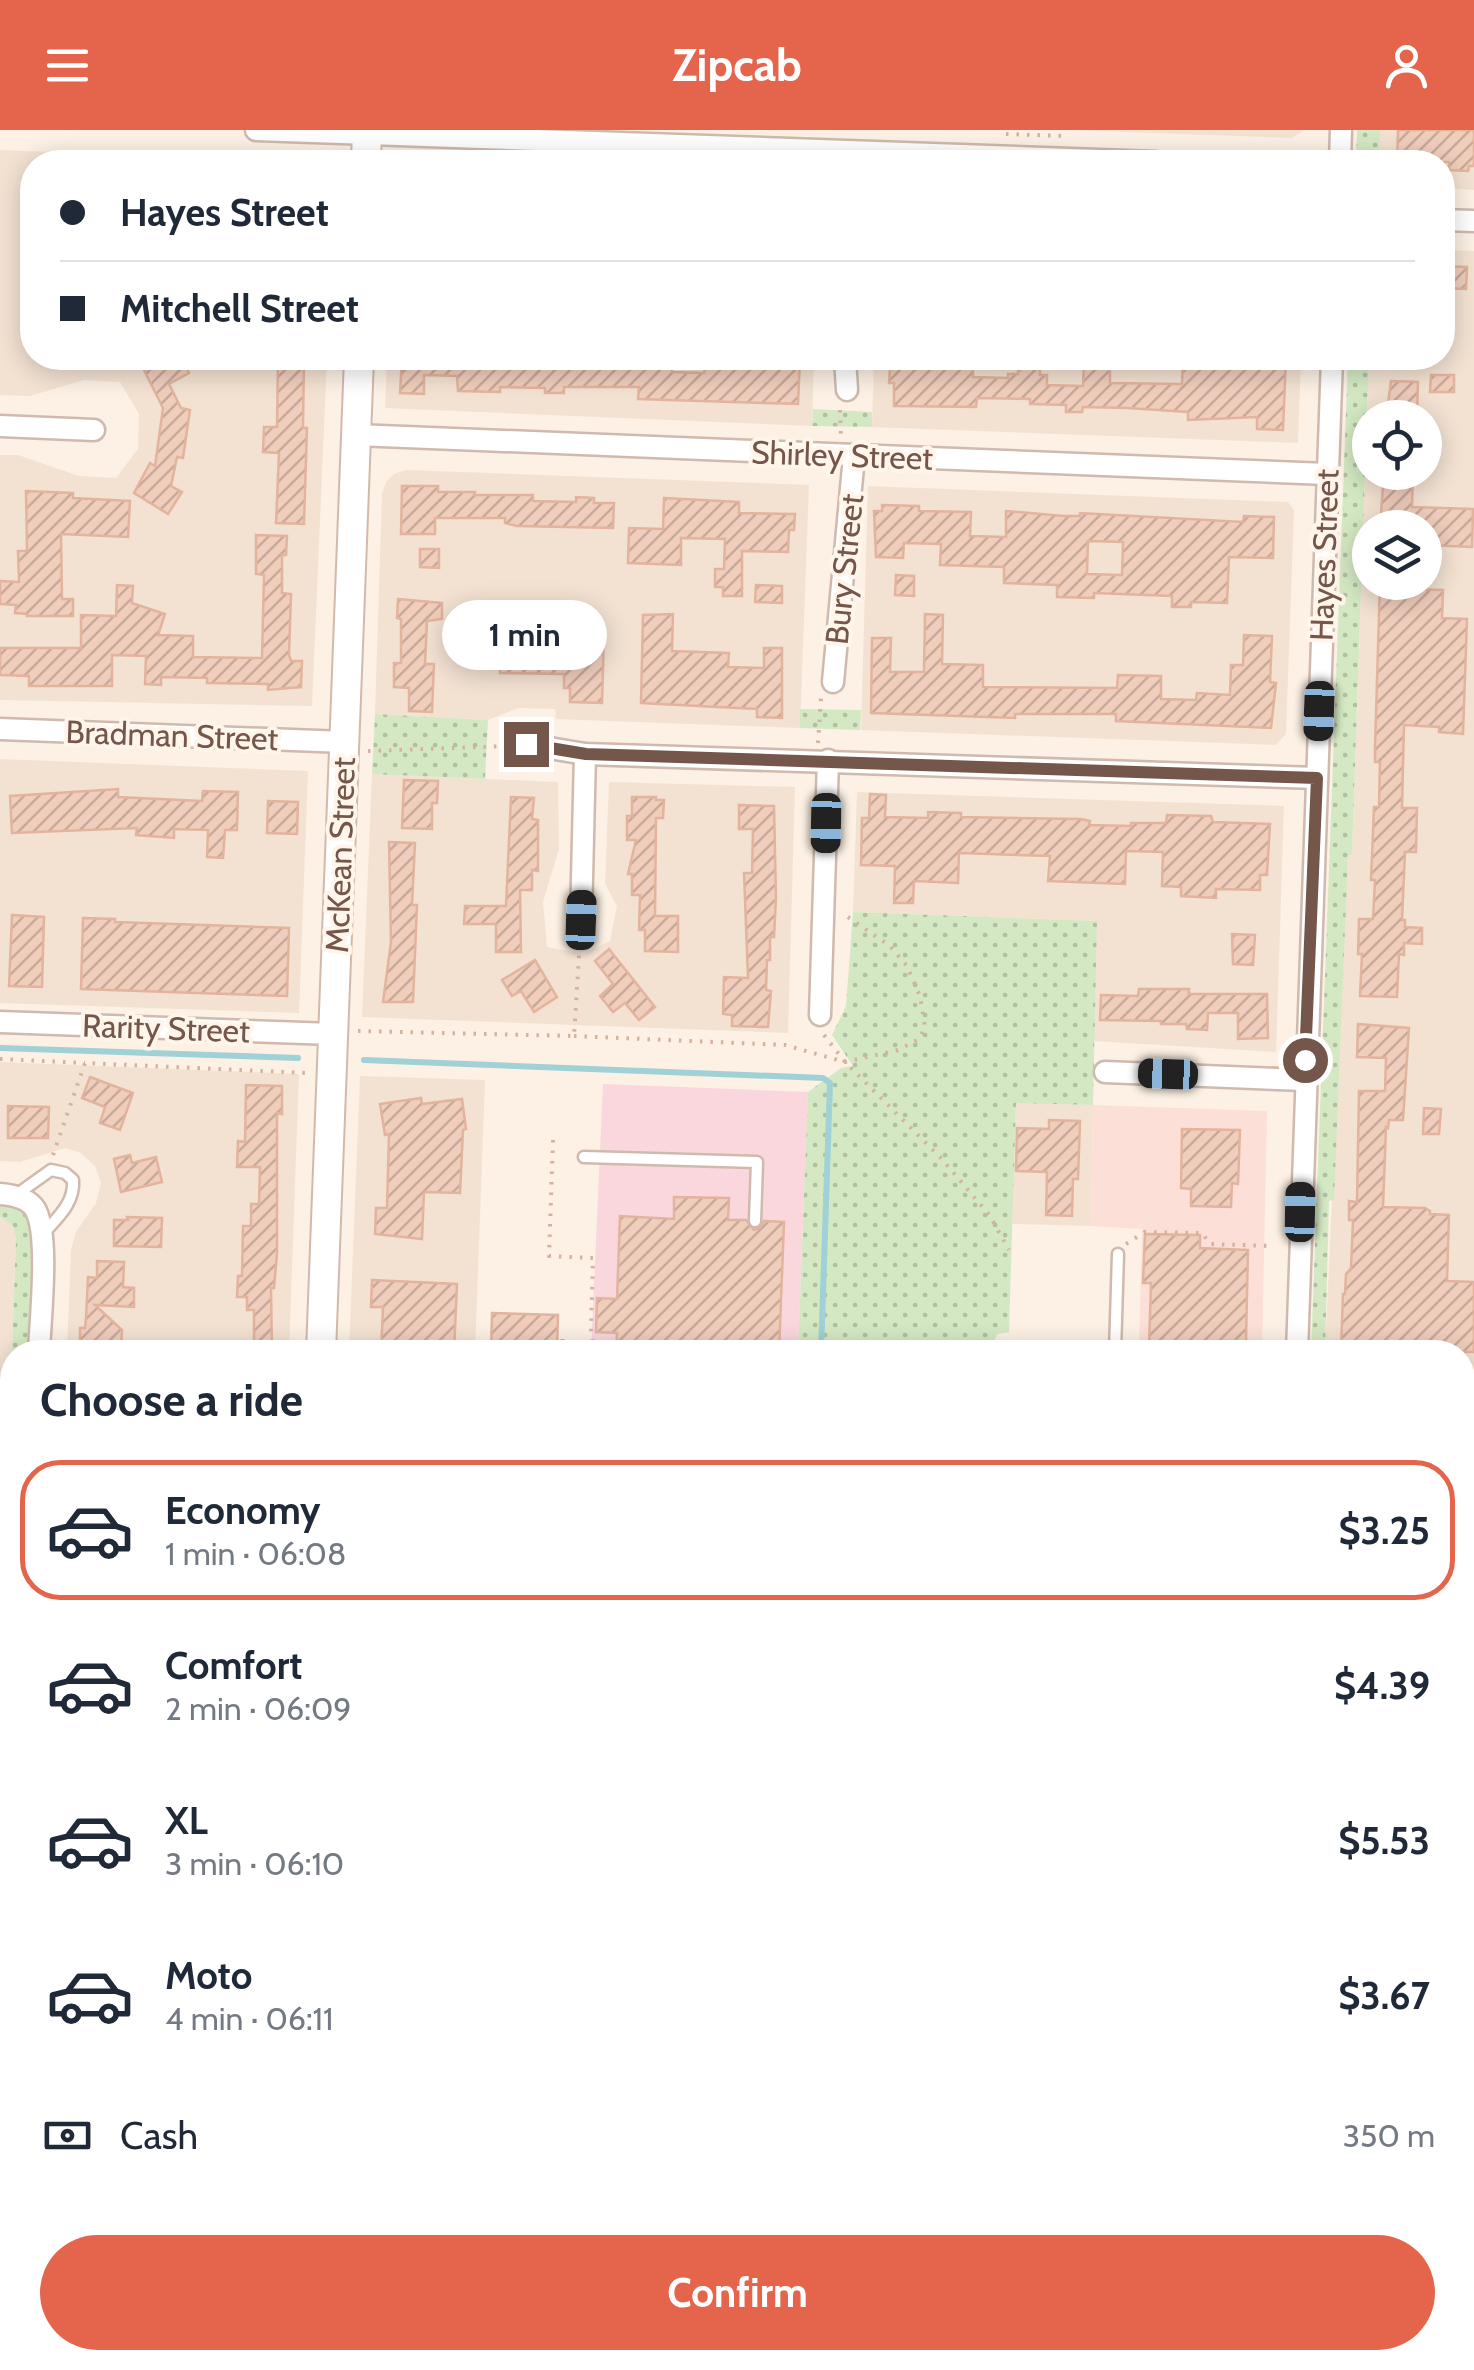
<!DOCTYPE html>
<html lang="en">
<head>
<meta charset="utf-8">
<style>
	body { margin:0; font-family:Cabin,sans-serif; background:#f2f2f3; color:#1f2937; height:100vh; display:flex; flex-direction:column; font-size:38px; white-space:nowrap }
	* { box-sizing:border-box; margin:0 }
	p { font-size:32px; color:#747a83 }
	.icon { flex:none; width:55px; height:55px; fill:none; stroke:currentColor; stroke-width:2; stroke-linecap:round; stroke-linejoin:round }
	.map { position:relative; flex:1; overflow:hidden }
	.drawer { position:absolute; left:0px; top:1210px; width:1475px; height:1030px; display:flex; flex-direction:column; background:#fff; border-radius:40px 40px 0 0; box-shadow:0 5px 25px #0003 }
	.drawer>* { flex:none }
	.hud { position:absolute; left:20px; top:20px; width:1435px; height:220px; border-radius:40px; box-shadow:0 5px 25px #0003; display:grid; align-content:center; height:220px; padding:0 40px; background:#fff }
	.fabs { position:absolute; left:1352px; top:270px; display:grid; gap:20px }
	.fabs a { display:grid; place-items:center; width:90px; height:90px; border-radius:50%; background:#fff; box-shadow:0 5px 25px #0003; font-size:50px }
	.end { position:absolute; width:45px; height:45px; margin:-22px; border:12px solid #74564a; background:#fff; box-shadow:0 0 0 5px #fff }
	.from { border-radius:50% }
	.bubble { position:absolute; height:70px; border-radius:35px; background:#fff; box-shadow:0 5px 25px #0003; font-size:32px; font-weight:800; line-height:70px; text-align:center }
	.car { position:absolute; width:30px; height:60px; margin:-30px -15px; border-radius:12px; box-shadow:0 0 8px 2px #0007; background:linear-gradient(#222 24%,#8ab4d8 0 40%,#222 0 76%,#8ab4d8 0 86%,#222 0) }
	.hud b { display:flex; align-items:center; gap:35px; height:95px; font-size:38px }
	.hud b+b { border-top:2px solid #e0e1e3 }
	.hud i { width:25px; height:25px; background:#1f2937 }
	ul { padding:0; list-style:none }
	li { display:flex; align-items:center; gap:30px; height:140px; margin:0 20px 15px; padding:0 20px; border:5px solid transparent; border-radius:40px }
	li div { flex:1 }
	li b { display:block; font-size:38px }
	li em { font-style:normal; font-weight:800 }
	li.current { border-color:#e4654b }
	li>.icon { width:90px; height:90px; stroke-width:1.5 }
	h2 { padding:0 40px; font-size:45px; line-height:120px }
	.pay { display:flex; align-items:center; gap:25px; height:110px; padding:0 40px; font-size:38px }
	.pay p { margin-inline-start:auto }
	.primary-button { display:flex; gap:20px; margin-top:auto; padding:20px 40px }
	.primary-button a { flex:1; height:115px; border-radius:60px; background:#e4654b; color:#fff; font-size:40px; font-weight:800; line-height:115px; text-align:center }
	header { display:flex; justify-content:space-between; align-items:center; height:130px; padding:0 40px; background:#e4654b; color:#fff; font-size:45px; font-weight:800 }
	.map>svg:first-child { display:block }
	.residential { fill:#f3e2d2; fill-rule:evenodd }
	.commercial { fill:#fce0d8 }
	.education { fill:#eee1f8 }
	.medical { fill:#f9d7dd }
	.grass { fill:url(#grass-dots) }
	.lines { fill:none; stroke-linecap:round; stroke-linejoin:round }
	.stream { stroke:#9fd1d6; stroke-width:6 }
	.building { fill:url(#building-hatch); stroke:#e3b49d; stroke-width:2.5; fill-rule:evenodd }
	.service-casing { stroke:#cfbaad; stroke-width:15 }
	.minor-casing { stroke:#cfbaad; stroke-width:25 }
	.tertiary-casing { stroke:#cfbaad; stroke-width:30 }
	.secondary-casing { stroke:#d2baab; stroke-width:32 }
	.primary-casing { stroke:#d8d0cc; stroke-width:35 }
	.path { stroke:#d5b19f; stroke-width:4; stroke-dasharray:2.5 8; stroke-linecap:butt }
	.service { stroke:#fff; stroke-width:10 }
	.minor { stroke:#fff; stroke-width:20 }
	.tertiary { stroke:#fff; stroke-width:25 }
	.secondary { stroke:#fff; stroke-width:28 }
	.primary { stroke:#f9d29d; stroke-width:30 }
	.rail-casing { stroke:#b3a3c5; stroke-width:10 }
	.rail { stroke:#fff5ea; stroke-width:6; stroke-dasharray:19; stroke-linecap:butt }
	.route { stroke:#74564a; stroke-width:12 }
	.labels { text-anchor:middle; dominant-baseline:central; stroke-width:8; stroke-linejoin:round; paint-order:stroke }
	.street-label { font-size:32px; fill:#74564a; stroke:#fff5ea }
</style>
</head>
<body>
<header><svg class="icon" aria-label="menu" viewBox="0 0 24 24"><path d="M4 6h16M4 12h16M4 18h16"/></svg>Zipcab<svg class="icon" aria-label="person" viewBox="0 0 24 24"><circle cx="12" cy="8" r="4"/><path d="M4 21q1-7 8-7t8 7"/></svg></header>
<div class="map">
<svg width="1474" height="2240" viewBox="0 0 1474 2240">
	<defs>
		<pattern id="grass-dots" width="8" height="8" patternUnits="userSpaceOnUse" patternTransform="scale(2.5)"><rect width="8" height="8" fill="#d4e9c3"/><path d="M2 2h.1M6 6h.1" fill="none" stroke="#b1c0a0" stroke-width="1.8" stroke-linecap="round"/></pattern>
		<pattern id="building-hatch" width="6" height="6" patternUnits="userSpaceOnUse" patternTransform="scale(2.5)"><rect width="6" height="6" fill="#f1cebc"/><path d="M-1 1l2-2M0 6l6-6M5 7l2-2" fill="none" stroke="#c8aa9b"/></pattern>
	</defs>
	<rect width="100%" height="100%" fill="#fcf1e4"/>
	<g class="residential">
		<path d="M1070,0H1305L1291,8Z"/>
		<path d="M1380,0H1474V60L1443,58L1442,32H1379Z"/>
		<path d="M0,20L318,32H32V228H327L312,576L0,570V325H18L79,346L116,348L138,319L139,284L120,252L84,250L30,266L0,265Z"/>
		<path d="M1443,120L1474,121V1319H1463L1462,1222H1325L1348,724H1352L1369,228H1442ZM1370,288H1425V342H1370ZM1370,398H1425V452H1370Z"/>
		<path d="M387,228H814L812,296L385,278Z"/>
		<path d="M874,228H1301L1298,313L872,297Z"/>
		<path d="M406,340L809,355L800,598L556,589L555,579L518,578L488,590L375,584L382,364L386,352L394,344Z"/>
		<path d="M868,356L1288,372L1294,380L1286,604L1276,615L861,600Z"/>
		<path d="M0,629L308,641L299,883L0,873Z"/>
		<path d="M372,644L558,652L559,719L543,772L547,817L584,824L610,811L617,776L605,754L609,652L795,657L788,903L362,887Z"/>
		<path d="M857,662L1284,676L1276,922L1093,911L1096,791L853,782Z"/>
		<path d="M0,932L299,944L289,1222H67L71,1120L76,1102L96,1073L101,1053L95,1036L81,1023L65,1018L20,1032L0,1031Z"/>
		<path d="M360,946L485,950L475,1222H349Z"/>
		<path d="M1016,972L1093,975L1091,1096L1012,1094Z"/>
		<path d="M0,1087L13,1096L16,1109L11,1248L8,1260L0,1268Z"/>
		<path d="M0,1845H12V2228H252V2240H0Z"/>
		<path d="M313,2228H461L443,2240H313Z"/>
		<path d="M572,2228H788L766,2240H553Z"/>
	</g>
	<path class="commercial" d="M1093,975L1267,981L1262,1222L1139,1220L1142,1099L1091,1096Z"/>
	<path class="education" d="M1474,2139V2240H1374L1371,2228H1462L1463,2140Z"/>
	<path class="medical" d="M603,954L808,962L798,1222H591Z"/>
	<g class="grass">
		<path d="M1357,0H1380L1379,32H1356Z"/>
		<path d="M1348,228H1369L1354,664L1352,725H1348L1334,1070L1329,1071L1325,1222H1311Z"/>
		<path d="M813,279L872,282V297L812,296Z"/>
		<path d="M800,579L861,580L860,600L800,598Z"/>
		<path d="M375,584L488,590L485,649L372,644Z"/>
		<path d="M853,782L1097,791L1093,975L1016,973L1009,1202L997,1204L990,1222H798L808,962L841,938L853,936L832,905L846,876Z"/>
		<path d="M0,1075L12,1076L27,1083L35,1101L31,1222H12V1283L0,1285V1268L8,1260L11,1248L16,1109L13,1096L0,1087Z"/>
		<path d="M0,1319L12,1323V1799H0Z"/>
	</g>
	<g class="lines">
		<g class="stream">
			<path d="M0,918L298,928"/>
			<path d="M364,930L823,948L830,953L821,1222"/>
		</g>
	</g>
	<g class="building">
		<path d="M1398,0H1474V36H1469L1468,41L1449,40V32H1397Z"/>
		<path d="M1442,136L1467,137L1466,159L1442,158Z"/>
		<path d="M164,228H182L189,243L169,254L181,278L190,280L183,328L177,327L171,356L182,362L168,384L134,363L150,333L155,336L163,278L143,238Z"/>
		<path d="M278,228H304L303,298H307L304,394L276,393L279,323L263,322L264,297H277Z"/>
		<path d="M402,228L581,233L582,228H673L672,242L704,243L705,232L760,234V228H800L798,274L638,269L639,257H564V263H545V258L500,257V262L458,261L457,246L424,245V264L400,263Z"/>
		<path d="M1183,228H1286L1283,300L1257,299V287L1188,290V282L1127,278L1083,277L1082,282H1066V275L1030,274V269L977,268L976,277L894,276V253H889L890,237L973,238V247L1008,248V244H1018V238L1040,239V245H1047V255L1083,256L1084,230H1110V253L1182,254Z"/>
		<path d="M1431,245H1454V262H1430Z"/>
		<path d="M1391,251L1418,252L1417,288H1386Z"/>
		<path d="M1384,342H1413L1412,377L1473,379L1472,417L1425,415V398H1380Z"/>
		<path d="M402,356H438V362H475L474,365H533V371L576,372V367L594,368V373H614L613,398L517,396L505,393V388H435V404H401Z"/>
		<path d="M26,361L73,363V368L130,371L128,407L61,404L62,469H73V486H27V484L15,483L16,475L0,474V451L19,452L18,421H27Z"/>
		<path d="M664,368L739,372V383L795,384L794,400H789L788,422L742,421V466H723V457H715V439H724L725,409L681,408V435L628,433L629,398L663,399Z"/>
		<path d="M882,375L919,376V381L971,382L970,406L1006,407V381L1064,386H1080V383L1243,392L1244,386L1274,387L1273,428L1229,427L1227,473L1191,472V477H1172V466L1094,463V468L1057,467V455L1004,453V437L940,435L941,414L904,413L903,428L876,427L874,381H882ZM1088,411L1123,412L1122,445L1087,444Z"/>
		<path d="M256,405L287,406L286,425H282V463L291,464L289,525L291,531H302L301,557L268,560V554L207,553V548L161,547V555L145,554L146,526L112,525V556H29V546L0,545V518H81V485L116,486L117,455L133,456L132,473L165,484L158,505L193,506V527L262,528L264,445L256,444Z"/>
		<path d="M420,419H439V438L420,437Z"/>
		<path d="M896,445L914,446V466L895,465Z"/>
		<path d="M1380,452H1410V459L1443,460L1442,488L1467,489L1463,604L1439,602V597L1404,595L1402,678H1417L1416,722H1405L1402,790H1405V797L1422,798V814L1404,813V825L1399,824L1397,867L1360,866L1362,824H1358L1359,789H1373L1375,750H1371L1374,677H1379L1380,632H1375V616Z"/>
		<path d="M756,455L782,456V473L755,472Z"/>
		<path d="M398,469L442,473V489L427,491L425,534H434L432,582L409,581V558L394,557V533H401V489L397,488Z"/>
		<path d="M673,484L672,521L729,523L728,537L764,538V518H782V588L757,587V579L641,573L643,485Z"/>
		<path d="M925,484L943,485L942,534L983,535V557L1117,558L1118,545L1161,546V569L1196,570L1197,563L1230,565L1231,535H1243L1244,505L1272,506L1270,552L1276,553L1271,598L1116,591V584H1015V588L871,583L872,508H891L890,542H924Z"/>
		<path d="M571,504L604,505L602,573L570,572V558H564V544L500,543V515H519V510L571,509Z"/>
		<path d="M404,650L438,651L437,673H432V699L402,698Z"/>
		<path d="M118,659V667L202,671L203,661L238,662L237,700H225L223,728L207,727L208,700L174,699V708L136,705L137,698L12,703L10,666Z"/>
		<path d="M870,664L886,665L885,687L928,688V682L961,683V687L1081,689L1090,691L1089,695L1131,696V693H1166L1167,685L1211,686L1213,692L1270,694L1267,745H1260V760L1216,759V768L1181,766V757L1162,756L1163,722L1126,721L1125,754L1048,751L1050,726L959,723L958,753L914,751L913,773H894L895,736L861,735L862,688H869Z"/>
		<path d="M511,667L534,668L532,689L538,690V741L532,740V760H520L521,822H496V794H464L465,776H506Z"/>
		<path d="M632,667H656V670H664L663,688H656L655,786H678V822L645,821V800H639L640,765H632V744H628L636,710H627V686H632Z"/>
		<path d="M268,671L298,672L297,704L267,703Z"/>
		<path d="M739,675L774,676L776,767L774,807H770V830H767L766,860L771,861L768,897L732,896V885L723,884L724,847L748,848L744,743H752L753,699H739Z"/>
		<path d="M389,712L415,713L412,775H417L413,872H383L391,812Z"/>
		<path d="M12,785L44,787L42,857L9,856Z"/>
		<path d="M83,788L115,789V792L289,798L287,866L81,859Z"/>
		<path d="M1232,804L1255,805L1253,835L1233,834Z"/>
		<path d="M609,819L655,877L639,890L625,873L613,882L600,866L613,854L595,831Z"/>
		<path d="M535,830L557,867L534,882L521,861L512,866L502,850Z"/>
		<path d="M1139,859H1189V864H1267L1268,908L1238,909V883H1208L1207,900L1187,899L1186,894H1161V891L1100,890L1101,865L1138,866Z"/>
		<path d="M1358,894L1409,898L1403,990H1389L1388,998L1386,997L1383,1077L1425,1078L1430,1081V1084L1449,1085L1447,1151L1474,1152V1222L1341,1220L1343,1164H1345L1346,1144L1351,1138L1353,1090H1349V1071L1357,1072L1359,961H1385L1386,928L1357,927Z"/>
		<path d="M90,947L133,963L120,1000L100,993L105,977L82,968Z"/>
		<path d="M246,955L282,956V984L277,983V1123L274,1158H271L272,1222H254V1180H247V1167H237L238,1146H242L243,1096H251V1074H259L260,1037H237L238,1011L245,1012Z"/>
		<path d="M421,968L422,974L462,969L466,999L463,1000L460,1063L424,1062L422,1109L375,1104L376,1078H387L389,1004L385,1005L380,974Z"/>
		<path d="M8,976L49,977L48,1008H8Z"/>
		<path d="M1424,978L1441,979L1439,1004H1423Z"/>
		<path d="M1049,990L1080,991L1078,1049H1073L1072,1086L1046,1085L1047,1042L1016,1041L1017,998L1049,999Z"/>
		<path d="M1182,999L1240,1000L1238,1054L1232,1053L1231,1077L1191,1076V1059L1181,1058Z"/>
		<path d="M130,1025L132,1033L156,1027L162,1052L121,1062L114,1029Z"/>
		<path d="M674,1067L729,1068L728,1090H746L754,1100L760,1098L764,1091L784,1092L779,1222H616L617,1203L596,1202L597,1168L617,1169L620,1086L674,1089Z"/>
		<path d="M127,1087L162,1088L161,1117L114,1116V1090H128Z"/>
		<path d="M1145,1104L1200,1105V1118L1248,1120L1246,1211H1212V1220L1149,1217L1151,1153H1143Z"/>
		<path d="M97,1131L124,1132L123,1157L134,1158V1177L95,1175L122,1200L121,1222H80V1198H85L86,1188L88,1147L97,1148Z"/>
		<path d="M372,1150L457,1154L454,1222H381L383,1177H371Z"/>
		<path d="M492,1183L558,1185L557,1222H491Z"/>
	</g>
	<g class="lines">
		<g class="service-casing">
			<g id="service">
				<path d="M584,1027L757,1032L755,1091"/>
				<path d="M16,1065L51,1040L65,1043L73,1050C75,1073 57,1088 43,1104"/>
				<path d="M1115,1222L1118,1124"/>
				<path d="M1037,2240L1038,2228"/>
			</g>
		</g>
		<g class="minor-casing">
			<g id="minor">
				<path d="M256,0L1155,32"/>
				<path d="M1340,32L1341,0"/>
				<path d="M1442,90L1474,91"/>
				<path d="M845,228L847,260"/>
				<path d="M0,296L94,300"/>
				<path d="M356,305L1327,344"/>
				<path d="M833,552L854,326"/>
				<path d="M0,599L345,612"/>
				<path d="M526,614L585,624L1317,648"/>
				<path d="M581,790L585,624"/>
				<path d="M820,885L828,630"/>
				<path d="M0,892L333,904"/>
				<path d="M1105,942L1304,950"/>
				<path d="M0,1064C13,1065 28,1068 35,1079C50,1104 40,1191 39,1222"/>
				<path d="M1297,1222L1332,228"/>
				<path d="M0,1299H12"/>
				<path d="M1462,1350H1474"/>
				<path d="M498,2240L517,2228"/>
			</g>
		</g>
		<g class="tertiary-casing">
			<path id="tertiary" d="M0,1816L12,1817"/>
		</g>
		<g class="secondary-casing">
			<g id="secondary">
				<path d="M366,32L367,0"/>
				<path d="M321,1222L359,228"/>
				<path d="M283,2240L284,2228"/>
			</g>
		</g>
		<g class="primary-casing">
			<g id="primary">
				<path d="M1462,2039L1474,2032"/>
				<path d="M1462,2064L1474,2063"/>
				<path d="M1462,2103L1474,2101"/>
				<path d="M1095,2240L1115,2228"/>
				<path d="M1154,2240L1173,2228"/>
			</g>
		</g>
		<g class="path">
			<path d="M1006,4L1066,6"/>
			<path d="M840,280L841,306"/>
			<path d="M818,613L821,568"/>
			<path d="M368,621L508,616"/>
			<path d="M358,901L574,906L580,810"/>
			<path d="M824,905L845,932L941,1028L990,1086L1009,1120"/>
			<path d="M574,906L785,915L845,932L898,920L919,909L925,897L920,866L907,836L890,816L845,785"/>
			<path d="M0,929L85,933"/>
			<path d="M553,1010L549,1126L593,1128L591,1200L594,1222"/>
			<path d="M53,1025L85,933L307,943"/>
			<path d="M1126,1114L1145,1102L1202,1103L1210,1114L1271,1116"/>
			<path d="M562,1222L563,1202"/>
			<path d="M0,1360L12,1364"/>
			<path d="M0,1524L12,1518"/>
			<path d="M12,1538V1554"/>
			<path d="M0,1604L12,1578"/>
			<path d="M0,1637L12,1644"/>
			<path d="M0,1765L12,1764"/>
			<path d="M0,1781L12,1792"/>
			<path d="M0,2049L12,2057"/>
		</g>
		<use href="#service" class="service"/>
		<use href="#minor" class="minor"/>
		<use href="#tertiary" class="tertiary"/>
		<use href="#secondary" class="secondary"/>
		<use href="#primary" class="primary"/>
		<g class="rail-casing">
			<g id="rail">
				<path d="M1462,1857L1474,1851"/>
				<path d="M799,2240L821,2228"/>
				<path d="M823,2240L845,2228"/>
			</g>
		</g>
		<use href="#rail" class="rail"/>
	</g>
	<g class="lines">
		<path class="route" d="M526,614L586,624L1317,648L1305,930"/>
	</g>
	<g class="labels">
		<g class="street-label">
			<text transform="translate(842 325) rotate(2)">Shirley Street</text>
			<text transform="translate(1324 425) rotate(-88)">Hayes Street</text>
			<text transform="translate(844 439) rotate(-84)">Bury Street</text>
			<text transform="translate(172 605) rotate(2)">Bradman Street</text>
			<text transform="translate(340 725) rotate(-88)">McKean Street</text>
			<text transform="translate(166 898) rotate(2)">Rarity Street</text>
		</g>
	</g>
</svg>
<div class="fabs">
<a><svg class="icon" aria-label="locate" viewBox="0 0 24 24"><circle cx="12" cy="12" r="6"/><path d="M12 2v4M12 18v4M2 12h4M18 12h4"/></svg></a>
<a><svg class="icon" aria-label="layers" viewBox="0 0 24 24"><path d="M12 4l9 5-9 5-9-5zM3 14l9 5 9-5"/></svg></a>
</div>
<i class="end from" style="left:1305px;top:930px"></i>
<i class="end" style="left:526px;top:614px"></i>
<div class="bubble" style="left:442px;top:470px;width:165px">1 min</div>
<i class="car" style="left:1319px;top:581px;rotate:182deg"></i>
<i class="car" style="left:826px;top:693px;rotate:181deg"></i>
<i class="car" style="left:581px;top:790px;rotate:2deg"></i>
<i class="car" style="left:1168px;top:944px;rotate:272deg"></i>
<i class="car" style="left:1300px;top:1082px;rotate:1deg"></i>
<div class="hud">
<b><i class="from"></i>Hayes Street</b>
<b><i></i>Mitchell Street</b>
</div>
<section class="drawer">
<h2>Choose a ride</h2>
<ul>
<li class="current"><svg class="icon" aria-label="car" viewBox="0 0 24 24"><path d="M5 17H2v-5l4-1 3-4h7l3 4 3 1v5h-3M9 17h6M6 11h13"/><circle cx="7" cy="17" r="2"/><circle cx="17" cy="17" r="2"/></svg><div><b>Economy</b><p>1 min · 06:08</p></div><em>$3.25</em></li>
<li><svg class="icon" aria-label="car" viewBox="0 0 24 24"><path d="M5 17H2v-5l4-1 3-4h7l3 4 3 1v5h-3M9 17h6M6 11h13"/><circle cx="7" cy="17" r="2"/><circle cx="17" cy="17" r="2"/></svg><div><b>Comfort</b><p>2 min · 06:09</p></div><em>$4.39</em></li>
<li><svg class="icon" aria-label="car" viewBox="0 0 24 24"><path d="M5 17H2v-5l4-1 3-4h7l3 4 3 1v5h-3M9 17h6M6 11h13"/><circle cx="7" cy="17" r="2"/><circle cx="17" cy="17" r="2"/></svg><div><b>XL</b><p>3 min · 06:10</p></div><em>$5.53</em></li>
<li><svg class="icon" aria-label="car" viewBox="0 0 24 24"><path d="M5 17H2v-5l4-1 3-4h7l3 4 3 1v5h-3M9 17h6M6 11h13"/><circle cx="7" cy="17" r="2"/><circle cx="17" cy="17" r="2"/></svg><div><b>Moto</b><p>4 min · 06:11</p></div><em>$3.67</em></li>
</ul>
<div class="pay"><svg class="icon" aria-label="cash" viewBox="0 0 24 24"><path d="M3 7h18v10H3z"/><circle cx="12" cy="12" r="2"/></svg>Cash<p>350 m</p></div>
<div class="primary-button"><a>Confirm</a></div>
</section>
</div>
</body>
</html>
